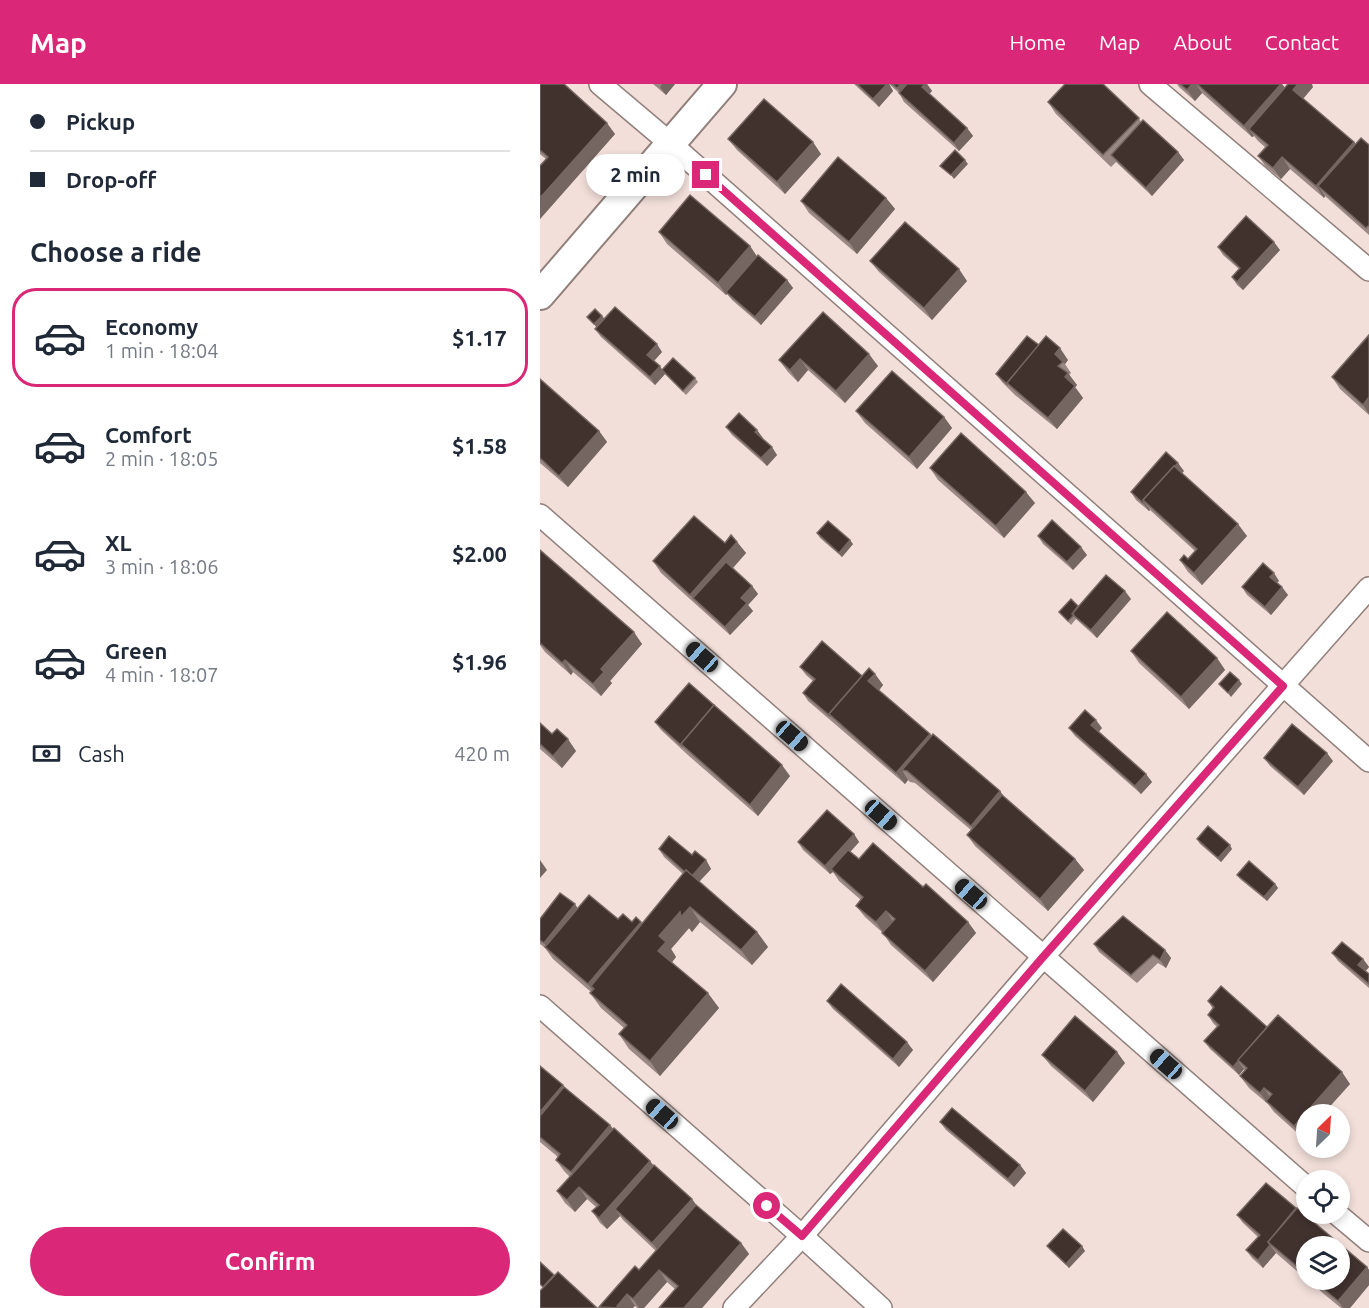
<!DOCTYPE html>
<html lang="en">
<head>
<meta charset="utf-8">
<style>
	body { margin:0; font-family:Ubuntu,sans-serif; background:#f6f6f7; color:#1f2937; height:100vh; display:flex; flex-direction:column; font-size:22px; white-space:nowrap }
	* { box-sizing:border-box; margin:0 }
	p { font-size:20px; color:#747a83 }
	.icon { flex:none; width:33px; height:33px; fill:none; stroke:currentColor; stroke-width:2; stroke-linecap:round; stroke-linejoin:round }
	.map { position:relative; flex:1; overflow:hidden }
	.panel { display:flex; flex-direction:column; background:#fff; width:540px }
	.panel>* { flex:none }
	.banner { display:grid; align-content:center; height:132px; padding:0 30px; background:#fff }
	.needle { width:39px; rotate:25deg }
	.controls { position:absolute; left:756px; top:1020px; display:grid; gap:12px }
	.controls a { display:grid; place-items:center; width:54px; height:54px; border-radius:50%; background:#fff; box-shadow:0 3px 9px #0003; font-size:30px }
	.end { position:absolute; width:27px; height:27px; margin:-14px; border:8px solid #db2777; background:#fff; box-shadow:0 0 0 3px #fff }
	.from { border-radius:50% }
	.bubble { position:absolute; height:42px; border-radius:21px; background:#fff; box-shadow:0 3px 9px #0003; font-size:20px; font-weight:700; line-height:42px; text-align:center }
	.car { position:absolute; width:18px; height:36px; margin:-18px -9px; border-radius:8px; box-shadow:0 0 4px 2px #0007; background:linear-gradient(#222 24%,#8ab4d8 0 40%,#222 0 76%,#8ab4d8 0 86%,#222 0) }
	.banner b { display:flex; align-items:center; gap:21px; height:57px; font-size:22px }
	.banner b+b { border-top:2px solid #e0e1e3 }
	.banner i { width:15px; height:15px; background:#1f2937 }
	ul { padding:0; list-style:none }
	li { display:flex; align-items:center; gap:18px; height:99px; margin:0 12px 9px; padding:0 18px; border:3px solid transparent; border-radius:24px }
	li div { flex:1 }
	li b { display:block; font-size:22px }
	li em { font-style:normal; font-weight:700 }
	li.active { border-color:#db2777 }
	li>.icon { width:54px; height:54px; stroke-width:1.5 }
	h2 { padding:0 30px; font-size:27px; line-height:72px }
	.pay { display:flex; align-items:center; gap:15px; height:66px; padding:0 30px; font-size:22px }
	.pay p { margin-inline-start:auto }
	.cta { display:flex; gap:12px; margin-top:auto; padding:12px 30px }
	.cta a { flex:1; height:69px; border-radius:36px; background:#db2777; color:#fff; font-size:24px; font-weight:700; line-height:69px; text-align:center }
	header { display:flex; align-items:center; gap:36px; box-sizing:border-box; height:84px; padding:0 30px; background:#db2777; color:#fff }
	header strong { font-size:28px }
	nav { display:flex; gap:33px; margin-inline-start:auto; font-size:21px }
	main { display:flex; flex:1; min-height:0 }
	.map>svg:first-child { display:block }
	.lines { fill:none; stroke-linecap:round; stroke-linejoin:round }
	.street-casing { stroke:#917f7b; stroke-width:24 }
	.secondary-casing { stroke:#917f7b; stroke-width:32 }
	.street { stroke:#fff; stroke-width:21 }
	.secondary { stroke:#fff; stroke-width:28 }
	.wall { fill:#9a8884 }
	.shaded-wall { fill:#766662 }
	.building { fill:#41322e; stroke:#766662; stroke-width:1.5 }
	.route { stroke:#db2777; stroke-width:8 }
</style>
</head>
<body>
<header>
<strong>Map</strong>
<nav><a>Home</a><a>Map</a><a>About</a><a>Contact</a></nav>
</header>
<main>
<section class="panel">
<div class="banner">
<b><i class="from"></i>Pickup</b>
<b><i></i>Drop-off</b>
</div>
<h2>Choose a ride</h2>
<ul>
<li class="active"><svg class="icon" aria-label="car" viewBox="0 0 24 24"><path d="M5 17H2v-5l4-1 3-4h7l3 4 3 1v5h-3M9 17h6M6 11h13"/><circle cx="7" cy="17" r="2"/><circle cx="17" cy="17" r="2"/></svg><div><b>Economy</b><p>1 min · 18:04</p></div><em>$1.17</em></li>
<li><svg class="icon" aria-label="car" viewBox="0 0 24 24"><path d="M5 17H2v-5l4-1 3-4h7l3 4 3 1v5h-3M9 17h6M6 11h13"/><circle cx="7" cy="17" r="2"/><circle cx="17" cy="17" r="2"/></svg><div><b>Comfort</b><p>2 min · 18:05</p></div><em>$1.58</em></li>
<li><svg class="icon" aria-label="car" viewBox="0 0 24 24"><path d="M5 17H2v-5l4-1 3-4h7l3 4 3 1v5h-3M9 17h6M6 11h13"/><circle cx="7" cy="17" r="2"/><circle cx="17" cy="17" r="2"/></svg><div><b>XL</b><p>3 min · 18:06</p></div><em>$2.00</em></li>
<li><svg class="icon" aria-label="car" viewBox="0 0 24 24"><path d="M5 17H2v-5l4-1 3-4h7l3 4 3 1v5h-3M9 17h6M6 11h13"/><circle cx="7" cy="17" r="2"/><circle cx="17" cy="17" r="2"/></svg><div><b>Green</b><p>4 min · 18:07</p></div><em>$1.96</em></li>
</ul>
<div class="pay"><svg class="icon" aria-label="cash" viewBox="0 0 24 24"><path d="M3 7h18v10H3z"/><circle cx="12" cy="12" r="2"/></svg>Cash<p>420 m</p></div>
<div class="cta"><a>Confirm</a></div>
</section>
<div class="map">
<svg width="829" height="1224" viewBox="0 0 829 1224">
	<rect width="100%" height="100%" fill="#f2dfda"/>
	<g class="lines">
		<g class="street-casing">
			<g id="street">
				<path d="M60,0L131,60L829,677"/>
				<path d="M610,0L829,186"/>
				<path d="M0,431L766,1103"/>
				<path d="M0,922L262,1152L341,1224"/>
				<path d="M797,1130L829,1157"/>
				<path d="M194,1224L262,1152L503,873L829,504"/>
			</g>
		</g>
		<g class="secondary-casing">
			<path id="secondary" d="M0,211L182,0"/>
		</g>
		<use href="#street" class="street"/>
		<use href="#secondary" class="secondary"/>
	</g>
	<g class="wall">
		<path d="M0,0L75,50L0,135V82L6,75L0,70Z"/>
		<path d="M113,0H135L126,11Z"/>
		<path d="M314,0H349L353,7L339,23Z"/>
		<path d="M349,0H387L392,7L389,10L427,44L433,52L419,67L364,18L359,9Z"/>
		<path d="M637,0H742L745,4L773,3L763,15L815,60L829,61V151L785,112L784,114L750,85L741,95L726,83L718,72L725,63L718,57L714,52L712,53L662,9L655,17L639,3Z"/>
		<path d="M508,18L599,34L601,38L638,68L644,76L612,112L576,78L571,83L516,30Z"/>
		<path d="M188,55L281,70L245,110L197,66Z"/>
		<path d="M346,114L355,125L317,170L269,129L261,117Z"/>
		<path d="M119,148L210,162L217,173L247,196L253,204L221,241L192,216L187,210L186,211L127,160Z"/>
		<path d="M678,163L740,166L703,206L697,201L692,193L699,185L683,171Z"/>
		<path d="M330,177L427,197L392,236L339,188Z"/>
		<path d="M283,228L338,282L305,319L268,286L258,298L248,288L239,276Z"/>
		<path d="M62,232L64,234L122,268L114,277L122,286L155,294L158,298L146,311L125,290L115,301L61,253L55,245L57,243L47,233Z"/>
		<path d="M829,251V331L800,305L792,293Z"/>
		<path d="M499,261L528,276L525,280L531,289L529,291L537,301L535,303L543,314L517,345L475,311L462,298L456,290Z"/>
		<path d="M0,295L59,347L67,358L28,403L0,379Z"/>
		<path d="M316,327L404,333L412,344L377,385L325,339Z"/>
		<path d="M186,343L217,346L222,354L237,371L227,382L192,351Z"/>
		<path d="M390,384L495,419L464,454L398,396Z"/>
		<path d="M644,387L642,389L707,452L662,501L648,488L640,476L648,475L655,467L610,426L609,427L596,416L591,408Z"/>
		<path d="M277,449L313,460L302,473L280,454Z"/>
		<path d="M498,452L547,471L533,486L503,460Z"/>
		<path d="M197,458L206,469L193,484L212,502L218,510L208,521L213,527L190,551L121,489L113,477L185,459Z"/>
		<path d="M0,466L102,560L70,597L72,599L61,612L33,588L31,591L5,568L0,561Z"/>
		<path d="M739,497L737,499L748,511L731,531L707,511L702,503Z"/>
		<path d="M591,515L557,554L536,535L531,541L519,528L538,522Z"/>
		<path d="M591,567L677,574L685,586L649,625L599,579Z"/>
		<path d="M260,583L322,592L335,590L343,601L339,607L391,652L460,707L464,713L535,775L544,786L508,827L435,762L427,751L431,746L375,699L370,698L368,696L365,700L268,617L263,609L273,597L266,591Z"/>
		<path d="M115,638L250,692L218,732L149,672L121,646Z"/>
		<path d="M0,639L12,650L36,667L22,684L0,665Z"/>
		<path d="M529,644H562L559,648L612,698L601,710L535,652Z"/>
		<path d="M724,674L793,677L764,711L730,682Z"/>
		<path d="M314,750L319,758L310,768L319,775L383,803L428,838L436,849L393,898L351,861L343,849L325,833L316,822L321,816L299,797L293,788L290,790L263,766L258,758Z"/>
		<path d="M657,755L692,765L681,778L660,760Z"/>
		<path d="M119,765L152,771L166,776L171,785L159,798L217,848L228,863L212,881L160,838L152,848L149,844L131,865L136,873L132,878L179,924L120,992L89,965L79,950L84,944L61,924L50,909L51,908L13,875L5,864L0,860V835L38,825L78,835L102,839L143,790L124,773Z"/>
		<path d="M697,791L735,800L738,804L727,817L700,795Z"/>
		<path d="M554,860L625,866L631,874L626,884L618,879L597,899L559,868Z"/>
		<path d="M792,869L823,875L829,883L825,887L829,890V904L798,877Z"/>
		<path d="M287,917L373,966L359,983L293,925Z"/>
		<path d="M668,917L727,943L810,1000L783,1030H766V1049L763,1054L734,1028L728,1020L709,1004L700,992L705,987L704,985L699,991L670,965L664,957L677,943L673,939L668,931L673,925Z"/>
		<path d="M502,971L585,979L553,1018L511,982Z"/>
		<path d="M0,982L24,1003L70,1041L73,1045L110,1077L113,1081L152,1115L156,1121L201,1159L209,1170L162,1224H119L135,1205L127,1198L104,1224H97L95,1222L59,1224L99,1186L116,1167L83,1136L80,1132L67,1145L60,1139L52,1127L56,1123L47,1115L35,1128L25,1119L17,1107L30,1093L24,1087L16,1076L18,1073L0,1058Z"/>
		<path d="M400,1038L480,1081L486,1089L474,1103L406,1046Z"/>
		<path d="M756,1124L827,1183L829,1186V1201L810,1224H801L767,1196H800L766,1162V1195L736,1169L723,1184L712,1174L706,1166L718,1153L703,1139L697,1131Z"/>
		<path d="M507,1162L545,1167L529,1184L510,1166Z"/>
	</g>
	<g class="shaded-wall">
		<path d="M122,0H135L126,11L120,3Z"/>
		<path d="M347,0H349L353,7L339,23L333,15Z"/>
		<path d="M361,0H373L363,12L357,4Z"/>
		<path d="M385,0H387L392,7L388,11L382,3Z"/>
		<path d="M652,0H656L662,9L655,17L647,6Z"/>
		<path d="M741,0H742L750,11L709,45L714,52L712,53L704,42Z"/>
		<path d="M758,0H772L773,3L761,17L753,6Z"/>
		<path d="M67,39L75,50L0,135V114Z"/>
		<path d="M427,44L433,52L419,67L414,59Z"/>
		<path d="M273,58L281,70L245,110L237,98Z"/>
		<path d="M814,58L822,69L778,102L785,112L784,114L776,102Z"/>
		<path d="M638,68L644,76L612,112L606,104Z"/>
		<path d="M742,73L750,85L741,95L733,84Z"/>
		<path d="M425,76L428,80L414,95L411,91Z"/>
		<path d="M346,114L355,125L317,170L309,158Z"/>
		<path d="M734,158L740,166L703,206L697,198Z"/>
		<path d="M210,162L218,174L186,211L178,199Z"/>
		<path d="M419,185L427,197L392,236L384,224Z"/>
		<path d="M247,196L253,204L221,241L215,233Z"/>
		<path d="M62,232L65,236L57,244L54,240Z"/>
		<path d="M117,260L122,268L112,279L107,271Z"/>
		<path d="M520,264L528,276L525,280L515,270Z"/>
		<path d="M329,270L338,282L305,319L296,307Z"/>
		<path d="M260,275L268,286L258,298L250,286Z"/>
		<path d="M120,282L125,290L115,301L110,293Z"/>
		<path d="M528,289L537,301L535,303L543,314L517,345L508,334L525,293Z"/>
		<path d="M829,313V330L823,321Z"/>
		<path d="M404,333L412,344L377,385L369,373Z"/>
		<path d="M217,346L223,354L221,356L215,348Z"/>
		<path d="M59,347L67,358L28,403L19,392Z"/>
		<path d="M232,363L237,371L227,382L221,374Z"/>
		<path d="M638,379L644,387L612,424L605,417Z"/>
		<path d="M486,408L495,419L464,454L456,442Z"/>
		<path d="M604,418L610,426L609,427L603,419Z"/>
		<path d="M698,440L707,452L662,501L654,489Z"/>
		<path d="M310,456L313,460L302,473L299,469Z"/>
		<path d="M197,458L206,469L160,521L150,511Z"/>
		<path d="M541,463L547,471L533,486L527,478Z"/>
		<path d="M734,489L739,497L735,501L730,493Z"/>
		<path d="M212,502L218,510L208,521L213,527L190,551L185,543L201,514Z"/>
		<path d="M742,503L748,511L731,531L725,523Z"/>
		<path d="M585,507L591,515L557,554L551,546Z"/>
		<path d="M94,548L102,560L70,597L72,599L61,612L53,600L61,585Z"/>
		<path d="M677,574L685,586L649,625L641,613Z"/>
		<path d="M25,576L33,588L31,591L22,579Z"/>
		<path d="M335,590L343,601L336,609L328,597Z"/>
		<path d="M699,596L702,600L691,613L688,609Z"/>
		<path d="M556,636L562,644L557,649L551,641Z"/>
		<path d="M390,650L398,662L367,687L362,686L368,696L365,700L356,689Z"/>
		<path d="M28,655L36,667L22,684L13,672Z"/>
		<path d="M787,669L793,677L764,711L758,703Z"/>
		<path d="M242,681L250,692L218,732L210,721Z"/>
		<path d="M606,690L612,698L601,710L595,702Z"/>
		<path d="M460,707L468,719L439,753L431,742Z"/>
		<path d="M314,750L319,758L293,787L291,785L293,788L290,790L285,782Z"/>
		<path d="M690,761L692,765L681,778L678,774Z"/>
		<path d="M535,775L544,786L508,827L500,815Z"/>
		<path d="M0,776L7,786L0,794Z"/>
		<path d="M166,776L171,785L156,801L151,793Z"/>
		<path d="M735,800L738,804L727,817L724,813Z"/>
		<path d="M35,820L40,828L10,867L4,859Z"/>
		<path d="M150,823L160,838L152,848L149,844L131,865L136,873L129,882L118,867L119,852L140,828Z"/>
		<path d="M346,827L354,839L344,850L336,838Z"/>
		<path d="M101,838L109,849L54,905L51,902L57,911H56L48,900Z"/>
		<path d="M428,838L436,849L393,898L385,887Z"/>
		<path d="M217,848L228,863L212,881L201,866Z"/>
		<path d="M625,866L631,874L626,884L620,876Z"/>
		<path d="M823,875L829,883L824,889L818,881Z"/>
		<path d="M168,909L179,924L120,992L110,977Z"/>
		<path d="M367,958L373,966L359,983L353,975Z"/>
		<path d="M577,968L585,979L553,1018L545,1007Z"/>
		<path d="M698,977L704,985L699,991L693,983Z"/>
		<path d="M802,988L810,1000L783,1030H766V1049L763,1054L754,1042Z"/>
		<path d="M23,1001L31,1013L0,1049V1028Z"/>
		<path d="M724,1004L732,1016L726,1017L728,1020L720,1009Z"/>
		<path d="M70,1041L79,1053L39,1100L31,1088Z"/>
		<path d="M110,1077L119,1089L75,1125L80,1132L67,1145L59,1134Z"/>
		<path d="M480,1081L486,1089L474,1103L468,1095Z"/>
		<path d="M39,1103L47,1115L35,1128L27,1116Z"/>
		<path d="M152,1115L160,1126L121,1170L112,1159Z"/>
		<path d="M201,1159L209,1170L162,1224H144Z"/>
		<path d="M730,1161L736,1169L723,1184L718,1176Z"/>
		<path d="M542,1162L545,1167L529,1184L526,1180Z"/>
		<path d="M827,1183L829,1186V1201L810,1224H803L798,1217Z"/>
		<path d="M119,1186L127,1198L104,1224H99L93,1215Z"/>
		<path d="M87,1210L95,1222L93,1224H79L77,1222Z"/>
	</g>
	<g class="building">
		<path d="M0,0H24L67,39L0,114V82L8,73L0,66Z"/>
		<path d="M317,0H347L333,15Z"/>
		<path d="M352,0H361L357,4Z"/>
		<path d="M367,0H385L382,3L427,44L414,59L359,9Z"/>
		<path d="M525,0H563L599,34L563,71L508,18Z"/>
		<path d="M640,0H652L647,6Z"/>
		<path d="M657,0H741L704,42Z"/>
		<path d="M748,0H758L753,6L814,58L776,102L742,73L733,84L718,72L728,61L709,45Z"/>
		<path d="M224,15L273,58L237,98L188,55Z"/>
		<path d="M603,36L638,68L606,104L571,71Z"/>
		<path d="M821,54L829,61V141L826,144L778,102Z"/>
		<path d="M415,66L425,76L411,91L400,82Z"/>
		<path d="M298,73L346,114L309,158L261,117Z"/>
		<path d="M150,111L210,162L178,199L119,148Z"/>
		<path d="M706,132L734,158L697,198L692,193L700,184L678,163Z"/>
		<path d="M365,138L419,185L384,224L330,177Z"/>
		<path d="M218,171L247,196L215,233L186,208Z"/>
		<path d="M75,223L117,260L107,271L120,282L110,293L55,245Z"/>
		<path d="M55,225L62,232L54,240L47,233Z"/>
		<path d="M283,228L329,270L296,307L260,275L250,286L239,276Z"/>
		<path d="M829,251V313L823,321L792,293Z"/>
		<path d="M487,252L499,261L467,299L468,301L456,290Z"/>
		<path d="M506,252L520,264L515,270L523,278L518,282L528,289L525,293L535,302L508,334L467,299Z"/>
		<path d="M133,274L155,294L143,307L122,286Z"/>
		<path d="M352,287L404,333L369,373L316,327Z"/>
		<path d="M0,295L59,347L19,392L0,374Z"/>
		<path d="M199,329L217,346L215,348L232,363L221,374L186,343Z"/>
		<path d="M421,349L486,408L456,442L390,384Z"/>
		<path d="M626,368L638,379L635,382H634L603,416L604,418L603,419L591,408Z"/>
		<path d="M634,382L698,440L654,489L640,476L644,471L648,475L657,465L603,416Z"/>
		<path d="M154,432L185,459L191,451L197,458L150,511L113,477Z"/>
		<path d="M512,436L541,463L527,478L498,452Z"/>
		<path d="M288,437L310,456L299,469L277,449Z"/>
		<path d="M0,466L94,548L61,585L64,588L53,600L25,576L22,579L0,559Z"/>
		<path d="M186,478L212,502L201,514L207,519L185,543L153,514Z"/>
		<path d="M723,479L734,489L730,493L742,503L725,523L702,503Z"/>
		<path d="M566,491L585,507L551,546L532,530Z"/>
		<path d="M531,515L538,522L532,530L534,531L528,537L519,528Z"/>
		<path d="M627,528L677,574L641,613L591,567Z"/>
		<path d="M282,557L322,592L289,630L291,632H290L263,609L275,595L260,583Z"/>
		<path d="M329,584L335,590L328,597L390,650L356,689L289,630Z"/>
		<path d="M690,588L699,596L688,609L679,600Z"/>
		<path d="M149,599L174,621L141,660L143,663L115,638Z"/>
		<path d="M174,621L242,681L210,721L141,660Z"/>
		<path d="M545,626L556,636L551,641L606,690L595,702L529,644Z"/>
		<path d="M0,639L12,650L17,645L28,655L13,672L0,660Z"/>
		<path d="M752,640L787,669L758,703L724,674Z"/>
		<path d="M393,650L460,707L431,742L367,687L362,686Z"/>
		<path d="M462,711L535,775L500,815L427,751Z"/>
		<path d="M287,726L314,750L285,782L258,758Z"/>
		<path d="M668,742L690,761L678,774L657,755Z"/>
		<path d="M129,752L152,771L155,767L166,776L152,792L146,786L145,788L119,765Z"/>
		<path d="M333,759L383,803L386,800L428,838L385,887L342,849L355,835L346,827L336,838L316,822L323,813L291,785L308,766L319,775Z"/>
		<path d="M709,777L735,800L724,813L697,791Z"/>
		<path d="M146,786L217,848L201,866L150,823L141,833L140,828L119,852L126,858L118,867L168,909L110,977L79,950L87,941L50,909L54,905L51,902Z"/>
		<path d="M20,809L35,820L4,859L0,856V835Z"/>
		<path d="M49,811L78,835L83,830L92,838L96,833L101,838L48,900L5,863Z"/>
		<path d="M583,832L625,866L620,876L613,871L591,891L554,860Z"/>
		<path d="M802,858L823,875L818,881L829,890V900L792,869Z"/>
		<path d="M301,900L367,958L353,975L287,917Z"/>
		<path d="M681,902L727,943L693,983L664,957L679,941L668,931L674,923L668,917Z"/>
		<path d="M738,931L802,988L754,1042L726,1017L732,1010L724,1004L720,1009L700,992L707,984L698,976Z"/>
		<path d="M535,932L577,968L545,1007L502,971Z"/>
		<path d="M0,982L23,1001L0,1028Z"/>
		<path d="M24,1003L70,1041L31,1088L16,1076L20,1070L0,1053V1032Z"/>
		<path d="M412,1024L480,1081L468,1095L400,1038Z"/>
		<path d="M74,1044L110,1077L59,1134L52,1127L59,1121L39,1103L27,1116L17,1107Z"/>
		<path d="M114,1081L152,1115L112,1159L75,1125Z"/>
		<path d="M726,1099L756,1124L728,1158L730,1161L718,1176L706,1166L720,1151L697,1131Z"/>
		<path d="M156,1121L201,1159L144,1224H119L138,1202L119,1186L93,1215L87,1210L77,1222L80,1224L59,1223L95,1182L99,1186Z"/>
		<path d="M757,1124L827,1183L798,1217L773,1196H800V1162H766V1190L728,1158Z"/>
		<path d="M523,1145L542,1162L526,1180L507,1162Z"/>
		<path d="M0,1178L14,1191L3,1203L0,1200Z"/>
		<path d="M18,1188L57,1224H0V1207Z"/>
	</g>
	<g class="lines">
		<path class="route" d="M166,91L743,602L503,873L262,1152L227,1122"/>
	</g>
</svg>
<div class="controls">
<a><svg class="needle" viewBox="-14 -14 28 28"><path d="M0-13l5 13h-10z" fill="#e53935"/><path d="M0 13l5-13h-10z" fill="#747a83"/></svg></a>
<a><svg class="icon" aria-label="locate" viewBox="0 0 24 24"><circle cx="12" cy="12" r="6"/><path d="M12 2v4M12 18v4M2 12h4M18 12h4"/></svg></a>
<a><svg class="icon" aria-label="layers" viewBox="0 0 24 24"><path d="M12 4l9 5-9 5-9-5zM3 14l9 5 9-5"/></svg></a>
</div>
<i class="end from" style="left:227px;top:1122px"></i>
<i class="end" style="left:166px;top:91px"></i>
<div class="bubble" style="left:46px;top:70px;width:99px">2 min</div>
<i class="car" style="left:162px;top:573px;rotate:311deg"></i>
<i class="car" style="left:252px;top:652px;rotate:131deg"></i>
<i class="car" style="left:341px;top:731px;rotate:131deg"></i>
<i class="car" style="left:431px;top:810px;rotate:311deg"></i>
<i class="car" style="left:626px;top:980px;rotate:311deg"></i>
<i class="car" style="left:122px;top:1030px;rotate:311deg"></i>
</div>
</main>
</body>
</html>
